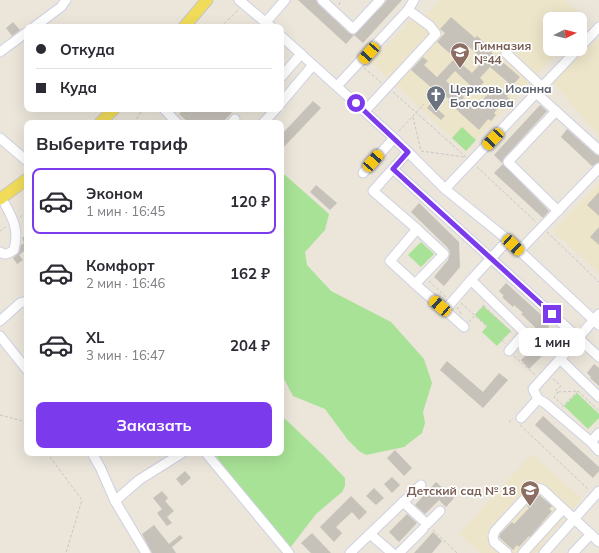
<!DOCTYPE html>
<html lang="ru">
<head>
<meta charset="utf-8">
<style>
	body { margin:0; font-family:Mulish,sans-serif; background:#f2f2f3; color:#2b2b33; height:100vh; display:flex; flex-direction:column; font-size:15px; white-space:nowrap }
	* { box-sizing:border-box; margin:0 }
	p { font-size:13px; color:#7c7c81 }
	.icon { flex:none; width:22px; height:22px; fill:none; stroke:currentColor; stroke-width:2; stroke-linecap:round; stroke-linejoin:round }
	.map { position:relative; flex:1; overflow:hidden }
	.drawer { position:absolute; left:24px; top:120px; width:260px; height:336px; display:flex; flex-direction:column; background:#fff; border-radius:8px; box-shadow:0 4px 16px #0002 }
	.drawer>* { flex:none }
	.guide { position:absolute; left:24px; top:24px; width:260px; height:88px; border-radius:8px; box-shadow:0 4px 16px #0002; display:grid; align-content:center; height:88px; padding:0 12px; background:#fff }
	.needle { width:26px; rotate:84deg }
	.buttons { position:absolute; left:543px; top:12px; display:grid; gap:8px }
	.buttons a { display:grid; place-items:center; width:44px; height:44px; border-radius:8px; background:#fff; box-shadow:0 4px 16px #0002; font-size:20px }
	.end { position:absolute; width:18px; height:18px; margin:-9px; border:5px solid #7c3aed; background:#fff; box-shadow:0 0 0 2px #fff }
	.from { border-radius:50% }
	.bubble { position:absolute; height:28px; border-radius:8px; background:#fff; box-shadow:0 4px 16px #0002; font-size:13px; font-weight:700; line-height:28px; text-align:center }
	.car { position:absolute; width:12px; height:24px; margin:-12px -6px; border-radius:5px; box-shadow:0 0 3px 1px #0007; background:linear-gradient(#f5c518 24%,#345 0 40%,#f5c518 0 76%,#345 0 86%,#f5c518 0) }
	.guide b { display:flex; align-items:center; gap:14px; height:38px; font-size:15px }
	.guide b+b { border-top:1px solid #e1e1e2 }
	.guide i { width:10px; height:10px; background:#2b2b33 }
	ul { padding:0; list-style:none }
	li { display:flex; align-items:center; gap:12px; height:66px; margin:0 8px 6px; padding:0 4px; border:2px solid transparent; border-radius:8px }
	li div { flex:1 }
	li b { display:block; font-size:15px }
	li em { font-style:normal; font-weight:700 }
	li.on { border-color:#7c3aed }
	li>.icon { width:36px; height:36px; stroke-width:1.5 }
	h2 { padding:0 12px; font-size:18px; line-height:48px }
	.cta { display:flex; gap:8px; margin-top:auto; padding:8px 12px }
	.cta a { flex:1; height:46px; border-radius:8px; background:#7c3aed; color:#fff; font-size:16px; font-weight:700; line-height:46px; text-align:center }
	.map>svg:first-child { display:block }
	.education { fill:#ede5c9 }
	.green { fill:#a8e296 }
	.building { fill:#c6c2ba; fill-rule:evenodd }
	.lines { fill:none; stroke-linecap:round; stroke-linejoin:round }
	.minor-casing { stroke:#cfd1e2; stroke-width:11 }
	.major-casing { stroke:#c7c7c7; stroke-width:13 }
	.path { stroke:#c7c7c7; stroke-width:1; stroke-dasharray:3 2; stroke-linecap:butt }
	.minor { stroke:#fff; stroke-width:9 }
	.major { stroke:#f0dc59; stroke-width:11 }
	.route { stroke:#7c3aed; stroke-width:5 }
	.labels { text-anchor:middle; dominant-baseline:central; stroke-width:3.5; stroke-linejoin:round; paint-order:stroke }
	.education-label { font-size:12px; font-weight:bold; fill:#785e54; stroke:#fff; text-anchor:start }
	.worship-label { font-size:12px; font-weight:bold; fill:#5b616d; stroke:#fff; text-anchor:start }
</style>
</head>
<body>
<div class="map">
<svg width="599" height="553" viewBox="0 0 599 553">
	<rect width="100%" height="100%" fill="#ebe5da"/>
	<g class="education">
		<path d="M440,0H565L587,21L580,28V19H550V49H560L466,151L371,62L419,11L425,16Z"/>
		<path d="M597,39H599V136L553,82Z"/>
		<path d="M599,183V273L553,231Z"/>
		<path d="M532,454L582,499L535,553H480L459,534Z"/>
	</g>
	<g class="green">
		<path d="M462,127L476,140L466,151L452,138Z"/>
		<path d="M281,174L285,175L329,214L325,230L305,252L307,265L331,291L391,322L424,359L432,383L423,412L425,423L422,433L404,447L366,455L359,451L348,440L325,409L293,396L281,373V339L284,286L281,277Z"/>
		<path d="M421,242L434,254L421,267L408,255Z"/>
		<path d="M483,306L511,331L497,346L482,332L487,326L475,315Z"/>
		<path d="M577,393L599,414V418L588,429L564,406Z"/>
		<path d="M281,415L324,456L345,478V486L342,492L316,514L290,548L224,467L214,453H281Z"/>
	</g>
	<g class="building">
		<path d="M298,0H316L318,4L349,33L354,35L346,44Z"/>
		<path d="M387,0H402L363,43L354,35L384,4Z"/>
		<path d="M451,17L475,38L477,36L493,50L491,52L520,77L512,86L490,67L480,78L484,82L476,91L455,71L446,81L464,97L463,99L474,109L488,94L490,96L497,88L499,90L500,88L508,95L507,97L510,99L505,104L503,102L494,113L496,115L491,121L488,119L479,130L448,102L450,100L442,93L440,95L411,70L423,57L428,61L424,65L437,77L455,58L437,42L445,33L440,29ZM468,46L484,60L472,73L456,59Z"/>
		<path d="M13,22L20,30L12,36L6,28Z"/>
		<path d="M313,101L321,108L281,150V135Z"/>
		<path d="M431,103L445,116L441,120L427,108Z"/>
		<path d="M540,105L547,111L504,158L502,163L494,155Z"/>
		<path d="M184,109H235L222,123H189L179,114Z"/>
		<path d="M567,129L595,154L599,156V162L592,166L561,137Z"/>
		<path d="M503,164L549,211L543,218L494,173Z"/>
		<path d="M316,185L337,203L330,210L310,192Z"/>
		<path d="M599,192V216L587,205Z"/>
		<path d="M419,203L459,242L460,267L444,286L434,277L448,260L450,253L448,248L411,212Z"/>
		<path d="M599,227V245L590,237Z"/>
		<path d="M27,234V249L19,255L23,260L17,264L13,258L19,253L21,245L24,243L22,238Z"/>
		<path d="M506,283L548,321L550,345L546,349L548,350L529,369L521,360L525,356L523,354L536,341L535,327L521,314L523,313L514,305L513,307L502,297L504,296L499,291Z"/>
		<path d="M447,361L483,392L499,373L508,380L483,408L440,370Z"/>
		<path d="M594,364L599,368V386L590,378L591,377L587,373Z"/>
		<path d="M543,416L599,467V471L593,478L535,425Z"/>
		<path d="M395,450L412,468L404,476L387,458Z"/>
		<path d="M185,471L191,478L182,486L176,479Z"/>
		<path d="M392,477L400,485L392,493L384,484Z"/>
		<path d="M436,482L454,498L446,507L439,500L425,514L415,505Z"/>
		<path d="M374,488L384,498L376,505L366,496Z"/>
		<path d="M162,491L168,498L165,501L174,511L167,517L172,523L167,526L157,513L162,509L153,498Z"/>
		<path d="M539,495L552,506L549,509L552,511L530,537L529,536L519,547L517,545L513,550L499,537L500,534L512,522L514,524L529,508L527,506Z"/>
		<path d="M351,496L367,512L359,520L352,512L336,527L342,533L334,542L320,527Z"/>
		<path d="M407,514L417,523L399,542L389,532Z"/>
		<path d="M154,525L169,544L180,535L183,538L172,547L176,553H152L142,534Z"/>
		<path d="M433,532L442,541L432,553H414Z"/>
		<path d="M312,533L331,553H311L301,543Z"/>
	</g>
	<g class="lines">
		<g class="minor-casing">
			<g id="minor">
				<path d="M239,0L271,27"/>
				<path d="M322,0L353,29L380,0"/>
				<path d="M266,22L285,0"/>
				<path d="M34,27L61,7L66,0"/>
				<path d="M281,36L394,138L445,189L508,240L599,325"/>
				<path d="M580,47L599,27"/>
				<path d="M0,52L27,32"/>
				<path d="M506,53L542,87"/>
				<path d="M281,75L282,76L301,54"/>
				<path d="M337,86L408,10L414,0"/>
				<path d="M536,93L599,150"/>
				<path d="M281,103L313,65"/>
				<path d="M164,109L177,123"/>
				<path d="M365,111L436,34L430,26L408,10"/>
				<path d="M556,111L508,162L558,211"/>
				<path d="M232,123L235,119"/>
				<path d="M263,123L276,109"/>
				<path d="M0,138L27,161"/>
				<path d="M408,152L373,191L417,229L444,254L415,284L445,310L471,280"/>
				<path d="M393,169L599,357"/>
				<path d="M363,173L394,138"/>
				<path d="M445,189L578,49"/>
				<path d="M508,240L471,280L525,333L509,351"/>
				<path d="M519,251L599,168"/>
				<path d="M0,252C6,256 9,253 14,250C19,230 14,221 5,204"/>
				<path d="M415,284L390,261L417,229"/>
				<path d="M445,310L464,327"/>
				<path d="M599,314L560,359L599,397"/>
				<path d="M0,321L20,303L27,301"/>
				<path d="M0,336L27,370"/>
				<path d="M538,399L533,389L560,359"/>
				<path d="M521,418L538,399L545,403L591,442L599,433"/>
				<path d="M591,442L599,451"/>
				<path d="M92,453L100,467L115,501L146,553"/>
				<path d="M206,453L289,553"/>
				<path d="M115,501L139,480L182,453"/>
				<path d="M403,502L427,524L440,511"/>
				<path d="M370,534L392,553"/>
				<path d="M350,553L421,485"/>
				<path d="M399,553L423,529"/>
				<path d="M507,553L494,542L493,536L495,531L530,493L538,488L543,490L599,542"/>
				<path d="M523,553L563,509"/>
				<path d="M544,553L599,491"/>
				<path d="M573,553L591,534"/>
			</g>
		</g>
		<g class="major-casing">
			<g id="major">
				<path d="M184,27L207,0"/>
				<path d="M100,123L114,109"/>
				<path d="M0,199L27,179"/>
			</g>
		</g>
		<g class="path">
			<path d="M339,5L341,0"/>
			<path d="M221,27L239,9"/>
			<path d="M364,68L382,83"/>
			<path d="M393,92L466,157"/>
			<path d="M413,117L421,151L465,157"/>
			<path d="M134,123L143,109"/>
			<path d="M399,131L424,104"/>
			<path d="M477,167L536,222"/>
			<path d="M20,217L27,212"/>
			<path d="M0,231L6,227"/>
			<path d="M547,232L599,282"/>
			<path d="M429,281L446,297"/>
			<path d="M461,303L506,344"/>
			<path d="M484,306L513,334"/>
			<path d="M457,307L462,315"/>
			<path d="M469,322L484,305"/>
			<path d="M514,356L536,376"/>
			<path d="M553,379L561,386L556,390L558,392L578,391L599,411"/>
			<path d="M558,392L554,397L563,405"/>
			<path d="M562,407L578,391"/>
			<path d="M0,415L23,421L27,426"/>
			<path d="M509,422L513,418"/>
			<path d="M520,425L589,490"/>
			<path d="M47,453L82,500L66,553"/>
			<path d="M433,530L457,553"/>
		</g>
		<use href="#minor" class="minor"/>
		<use href="#major" class="major"/>
	</g>
	<g class="lines">
		<path class="route" d="M356,103L408,152L393,169L552,314"/>
	</g>
	<defs>
		<g id="school-pin" transform="scale(1)"><path d="M0 17L-7.5 6A9.5 9.5 0 1 1 7.5 6Z" fill="#8d6e63" stroke="#fff"/><path d="M0-5L7-2L0 1L-7-2ZM-4 1L0 2.5L4 1V4Q0 6-4 4Z" fill="#fff"/></g>
		<g id="church-pin" transform="scale(1)"><path d="M0 17L-7.5 6A9.5 9.5 0 1 1 7.5 6Z" fill="#6b7280" stroke="#fff"/><path d="M-1.2-6h2.4v3.5h3.3v2.4h-3.3V6h-2.4V-.1h-3.3v-2.4h3.3Z" fill="#fff"/></g>
	</defs>
	<g fill-rule="evenodd">
		<use href="#school-pin" x="460" y="52"/>
		<use href="#church-pin" x="436" y="95"/>
		<use href="#school-pin" x="530" y="490"/>
	</g>
	<g class="labels">
		<g class="education-label">
			<text x="474" y="45">Гимназия<tspan x="474" dy="14">№44</tspan></text>
			<text x="516" y="490" text-anchor="end">Детский сад № 18</text>
		</g>
		<g class="worship-label">
			<text x="450" y="88">Церковь Иоанна<tspan x="450" dy="14">Богослова</tspan></text>
		</g>
	</g>
</svg>
<div class="buttons">
<a><svg class="needle" viewBox="-14 -14 28 28"><path d="M0-13l5 13h-10z" fill="#e53935"/><path d="M0 13l5-13h-10z" fill="#7c7c81"/></svg></a>
</div>
<i class="end from" style="left:356px;top:103px"></i>
<i class="end" style="left:552px;top:314px"></i>
<div class="bubble" style="left:519px;top:328px;width:66px">1 мин</div>
<i class="car" style="left:369px;top:53px;rotate:222deg"></i>
<i class="car" style="left:493px;top:139px;rotate:223deg"></i>
<i class="car" style="left:373px;top:161px;rotate:41deg"></i>
<i class="car" style="left:513px;top:245px;rotate:133deg"></i>
<i class="car" style="left:440px;top:306px;rotate:311deg"></i>
<div class="guide">
<b><i class="from"></i>Откуда</b>
<b><i></i>Куда</b>
</div>
<section class="drawer">
<h2>Выберите тариф</h2>
<ul>
<li class="on"><svg class="icon" aria-label="car" viewBox="0 0 24 24"><path d="M5 17H2v-5l4-1 3-4h7l3 4 3 1v5h-3M9 17h6M6 11h13"/><circle cx="7" cy="17" r="2"/><circle cx="17" cy="17" r="2"/></svg><div><b>Эконом</b><p>1 мин · 16:45</p></div><em>120 ₽</em></li>
<li><svg class="icon" aria-label="car" viewBox="0 0 24 24"><path d="M5 17H2v-5l4-1 3-4h7l3 4 3 1v5h-3M9 17h6M6 11h13"/><circle cx="7" cy="17" r="2"/><circle cx="17" cy="17" r="2"/></svg><div><b>Комфорт</b><p>2 мин · 16:46</p></div><em>162 ₽</em></li>
<li><svg class="icon" aria-label="car" viewBox="0 0 24 24"><path d="M5 17H2v-5l4-1 3-4h7l3 4 3 1v5h-3M9 17h6M6 11h13"/><circle cx="7" cy="17" r="2"/><circle cx="17" cy="17" r="2"/></svg><div><b>XL</b><p>3 мин · 16:47</p></div><em>204 ₽</em></li>
</ul>
<div class="cta"><a>Заказать</a></div>
</section>
</div>
</body>
</html>
